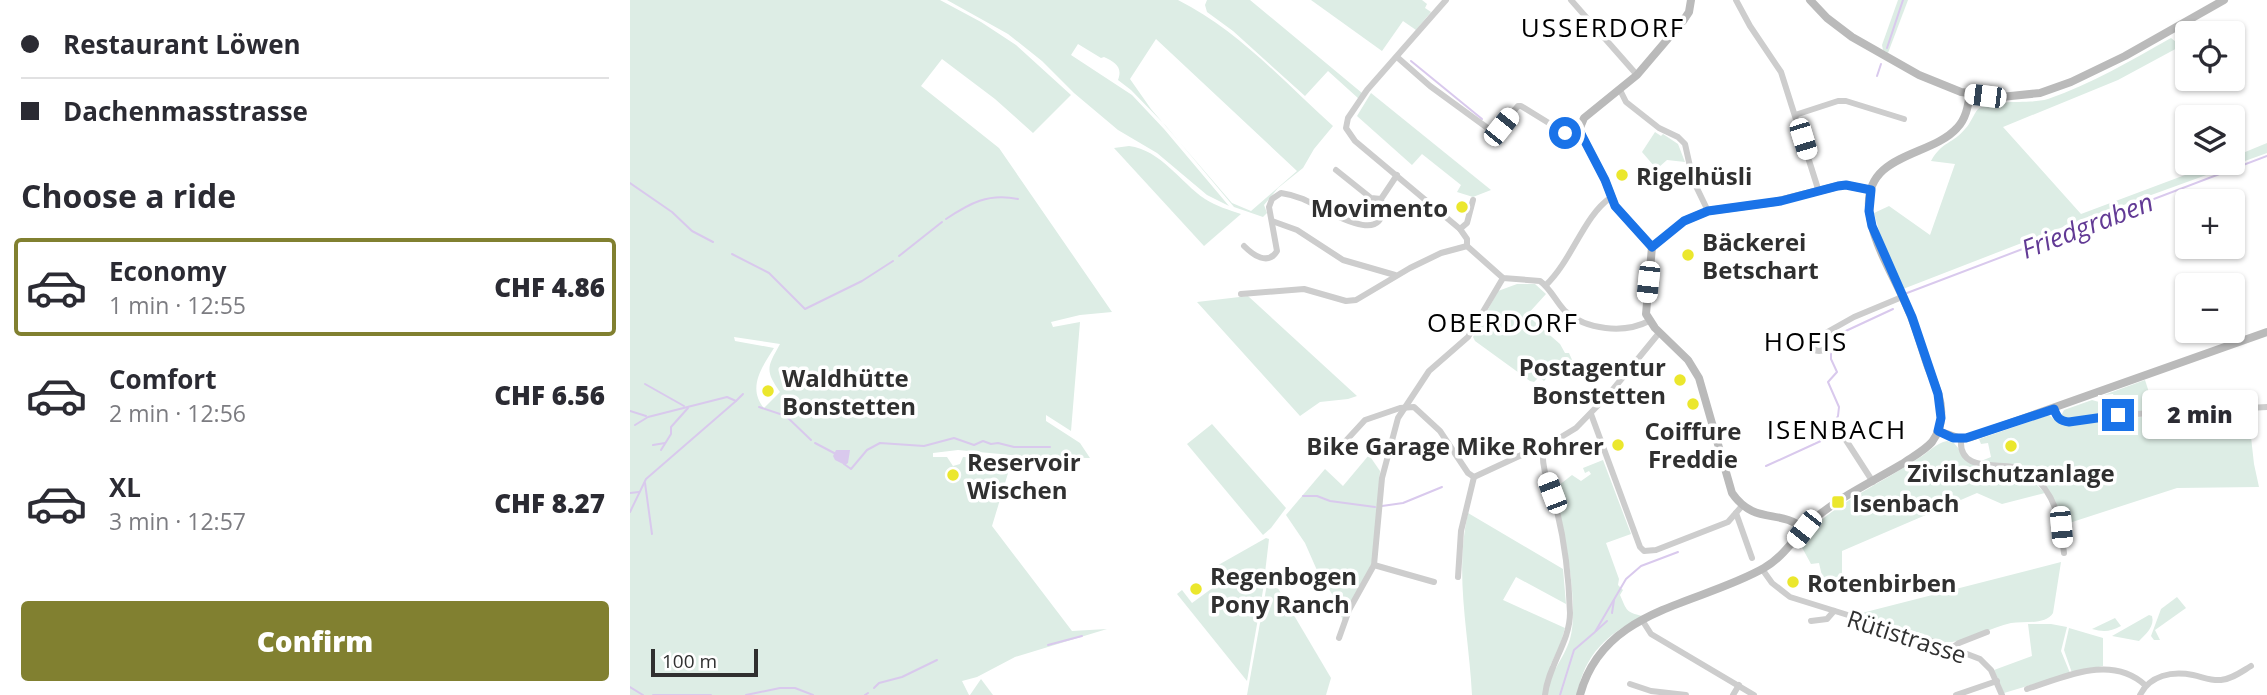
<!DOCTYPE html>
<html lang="en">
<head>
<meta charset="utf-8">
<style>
	body { margin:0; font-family:"Open Sans",sans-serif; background:#f7f7f7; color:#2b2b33; height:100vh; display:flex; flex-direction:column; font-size:26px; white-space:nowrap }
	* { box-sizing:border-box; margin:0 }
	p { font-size:23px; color:#7c7c81 }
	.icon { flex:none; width:38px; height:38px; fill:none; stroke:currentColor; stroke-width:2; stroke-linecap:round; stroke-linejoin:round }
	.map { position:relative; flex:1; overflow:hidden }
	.sheet { display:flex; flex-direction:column; background:#fff; width:630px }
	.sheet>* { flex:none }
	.top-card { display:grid; align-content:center; height:154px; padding:0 21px; background:#fff }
	.buttons { position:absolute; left:1545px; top:21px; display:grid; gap:14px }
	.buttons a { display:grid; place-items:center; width:70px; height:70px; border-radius:7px; background:#fff; box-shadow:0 2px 5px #0004; font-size:35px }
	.scale { position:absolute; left:21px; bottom:18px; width:107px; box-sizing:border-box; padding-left:7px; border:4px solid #303030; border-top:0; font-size:19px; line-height:24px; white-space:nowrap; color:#303030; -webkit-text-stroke:5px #fff; paint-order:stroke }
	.end { position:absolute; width:32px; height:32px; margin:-16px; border:9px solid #1a73e8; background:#fff; box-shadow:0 0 0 4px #fff }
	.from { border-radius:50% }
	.bubble { position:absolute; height:49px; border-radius:7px; background:#fff; box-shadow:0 2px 5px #0004; font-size:23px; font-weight:800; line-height:49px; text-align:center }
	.car { position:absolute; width:21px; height:42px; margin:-21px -10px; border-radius:9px; box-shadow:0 0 5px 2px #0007; background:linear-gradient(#fff 24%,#345 0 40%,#fff 0 76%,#345 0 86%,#fff 0) }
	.top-card b { display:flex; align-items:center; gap:24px; height:66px; font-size:26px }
	.top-card b+b { border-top:2px solid #e1e1e2 }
	.top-card i { width:18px; height:18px; background:#2b2b33 }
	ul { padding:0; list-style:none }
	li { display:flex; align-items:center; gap:21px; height:98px; margin:0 14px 10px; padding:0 7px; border:4px solid transparent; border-radius:7px }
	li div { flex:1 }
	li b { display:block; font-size:26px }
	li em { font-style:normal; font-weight:800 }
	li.selected { border-color:#818030 }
	li>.icon { width:63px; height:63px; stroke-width:1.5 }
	h2 { padding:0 21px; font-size:32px; line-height:84px }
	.action { display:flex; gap:14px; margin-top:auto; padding:14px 21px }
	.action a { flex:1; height:80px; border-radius:7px; background:#818030; color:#fff; font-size:28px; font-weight:800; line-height:80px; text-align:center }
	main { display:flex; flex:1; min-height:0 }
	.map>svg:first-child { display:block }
	.green { fill:#ddede5; fill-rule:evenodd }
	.water { fill:#d9c9ed }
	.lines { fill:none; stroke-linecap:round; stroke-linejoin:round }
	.stream { stroke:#d9c9ed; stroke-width:2 }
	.street { stroke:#cdcdcd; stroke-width:6 }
	.secondary { stroke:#bababa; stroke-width:8 }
	.route { stroke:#1a73e8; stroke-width:9 }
	.poi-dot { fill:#ebe72d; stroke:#fff; stroke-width:2.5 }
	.labels { text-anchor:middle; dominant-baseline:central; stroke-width:7; stroke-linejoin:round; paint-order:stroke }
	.poi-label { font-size:24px; font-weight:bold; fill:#303030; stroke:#fff; text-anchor:start }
	.street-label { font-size:24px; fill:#303030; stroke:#fff }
	.neighbourhood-label { font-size:26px; letter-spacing:2px; fill:#000; stroke:#fff }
	.water-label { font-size:26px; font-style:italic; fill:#623a95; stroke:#fff }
</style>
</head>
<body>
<main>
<section class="sheet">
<div class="top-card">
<b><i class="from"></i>Restaurant Löwen</b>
<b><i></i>Dachenmasstrasse</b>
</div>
<h2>Choose a ride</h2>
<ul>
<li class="selected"><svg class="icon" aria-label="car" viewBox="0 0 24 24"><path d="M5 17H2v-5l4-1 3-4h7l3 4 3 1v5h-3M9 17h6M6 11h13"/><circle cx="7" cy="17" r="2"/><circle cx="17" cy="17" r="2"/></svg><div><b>Economy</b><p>1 min · 12:55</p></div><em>CHF 4.86</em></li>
<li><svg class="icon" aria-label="car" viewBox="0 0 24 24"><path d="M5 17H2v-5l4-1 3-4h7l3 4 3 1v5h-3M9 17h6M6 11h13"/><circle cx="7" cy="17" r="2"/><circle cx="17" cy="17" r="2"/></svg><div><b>Comfort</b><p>2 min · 12:56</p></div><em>CHF 6.56</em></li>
<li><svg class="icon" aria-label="car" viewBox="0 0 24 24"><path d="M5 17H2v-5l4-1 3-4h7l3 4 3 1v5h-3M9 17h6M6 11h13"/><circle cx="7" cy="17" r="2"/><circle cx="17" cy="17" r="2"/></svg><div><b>XL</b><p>3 min · 12:57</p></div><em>CHF 8.27</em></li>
</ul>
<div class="action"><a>Confirm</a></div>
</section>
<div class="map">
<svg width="1637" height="695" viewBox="0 0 1637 695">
	<rect width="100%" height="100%" fill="#fff"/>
	<g class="green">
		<path d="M0,0H310L351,22L386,45L441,95L403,133L365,99L312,59L291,86L369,148L482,312L450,315L421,322L423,327L450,322L441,431L416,415V421L450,443L460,458L401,457L328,450L303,453V457H317L323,466L330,464L333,457L382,460L362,526L442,631L477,629L385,657L347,677L332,681L339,695H0ZM104,337L150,344C138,366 134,370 150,392L134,408C117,388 132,367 144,348L105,341Z"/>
		<path d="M317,0H548C608,30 654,82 703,126L684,149L673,168L648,188L634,205L637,213L633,217L604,207L536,126L501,90L488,80C493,67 485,62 474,57L471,58L448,44L441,55L502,95L534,129L599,206L577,195L527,153L488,130L444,93L412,61L378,34ZM526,39L667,171L621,211L602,203L521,109L500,79Z"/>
		<path d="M577,0H620L732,93L729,99L698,71L675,96L603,31L577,12L575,5Z"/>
		<path d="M681,0H792L797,4L795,8L801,12L786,30L773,21L752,51Z"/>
		<path d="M1268,0H1278L1258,53L1253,50L1252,45Z"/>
		<path d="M1541,38L1551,46L1488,80L1373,127L1451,214L1587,163H1603V157L1637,143V153L1433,227L1273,289L1251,238L1244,213L1259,206L1300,235L1325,164L1301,161C1312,141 1323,144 1335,129C1341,123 1343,115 1348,109C1365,98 1397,105 1418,99C1461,84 1502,60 1541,38Z"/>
		<path d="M741,93L861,190L843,197L827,192L831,185L792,154L782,165L727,116Z"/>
		<path d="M1025,132L1031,136L1033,134L1048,144L1055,162L1037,160L1029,167L1024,166L1012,152Z"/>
		<path d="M499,146C531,150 550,182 575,199C586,206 599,210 611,214L574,246L484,148Z"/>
		<path d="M887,284H905L916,294L897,315L930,344L935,353H939L943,362L932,372L924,368L914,381L909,377L904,382L900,381L845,341L843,337L868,291Z"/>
		<path d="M618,296L727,396L718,399L690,402L670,416L567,302Z"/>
		<path d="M1515,380L1525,411L1440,420L1431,416L1434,410L1462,400L1469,402L1472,407L1486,401L1483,394L1474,395Z"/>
		<path d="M1618,410L1624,464L1629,487L1547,488L1433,525L1425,501L1396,469L1355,464L1351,461L1361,457L1358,443L1351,444L1349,439L1419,415L1429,424L1438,425L1481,419Z"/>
		<path d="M582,424L656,508L641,528L633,535L557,444Z"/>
		<path d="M1317,441L1324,443L1340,462L1349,467L1394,472L1415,493L1372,504L1347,493L1212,551V587L1196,593L1189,563L1181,564L1169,542C1201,504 1249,485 1289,458C1299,452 1306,443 1317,441Z"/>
		<path d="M739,455L750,471L744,554L740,568L713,621L705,599L686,568L675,543L656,515L695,469L713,486Z"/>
		<path d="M973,460L1001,534L976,543L989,579L988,585L993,590L990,595C997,611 996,612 1012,616C977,635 955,653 947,695H842C839,634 824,573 838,513L933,569L936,604L886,577L873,600L935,628L930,645L920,666L926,668C931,659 937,649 940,639C950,605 933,523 924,489L942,475L951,481L961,474L959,471L955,473L953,468Z"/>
		<path d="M636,538L639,539L633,590L617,681L547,594L552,590L562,603L592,581L583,568Z"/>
		<path d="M1431,562L1423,613C1416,625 1394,621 1381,623C1361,627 1342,640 1322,642C1312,643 1304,639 1295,637L1294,634L1224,615Z"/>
		<path d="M639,573L701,678L696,695H617Z"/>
		<path d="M1547,597L1556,608L1525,630L1530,640H1524L1521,636L1531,609Z"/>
		<path d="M1519,615L1522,616C1525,626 1516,634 1509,641L1482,636Z"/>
		<path d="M1485,618L1491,626C1480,632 1473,632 1462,629Z"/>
		<path d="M1398,624H1421L1437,627L1431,651L1440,673L1374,693L1364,670L1402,656Z"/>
		<path d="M1439,628L1473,638V666L1442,673L1434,650Z"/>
		<path d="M351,679L363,695H340Z"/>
	</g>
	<path class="water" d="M206,450H220L218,463L215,465L205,460L203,456Z"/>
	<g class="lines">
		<g class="stream">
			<path d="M1257,48L1273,0"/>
			<path d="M781,61L852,119"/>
			<path d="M1247,76L1251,64"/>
			<path d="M0,183L42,212L62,231L83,242"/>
			<path d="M316,219C340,203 358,193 388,199"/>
			<path d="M102,254L139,273L175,309L232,281L263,261"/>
			<path d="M269,256L312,222"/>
			<path d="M1277,293L1637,156"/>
			<path d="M15,384L54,406"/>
			<path d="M129,407L156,416L181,440"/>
			<path d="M0,411L16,416"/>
			<path d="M5,425L18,417L97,397L106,401L113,394"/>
			<path d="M185,443L206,454"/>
			<path d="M23,445L35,443"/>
			<path d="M31,450L41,434V427L58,408"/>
			<path d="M214,464L221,469L237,450L250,443L294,446L324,438L344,445L353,441L361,444L368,443L384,447H420"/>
			<path d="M1136,466L1193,440L1199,432L1208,416L1209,407L1198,382L1207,372L1201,359V352L1207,344L1205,336L1263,309"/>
			<path d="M15,483L22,534"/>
			<path d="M0,493L9,492"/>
			<path d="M673,496H687L700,501L745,507"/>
			<path d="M752,506L773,503L812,487"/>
			<path d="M0,512L16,479L106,401"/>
			<path d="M982,613L984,600"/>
			<path d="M966,631L977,621"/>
			<path d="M418,645L452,636"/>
			<path d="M0,687L13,695"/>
			<path d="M244,688L249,683L272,677L307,660"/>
			<path d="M23,695H81"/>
			<path d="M116,695L150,688H165L183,695"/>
			<path d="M235,695L238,693"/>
			<path d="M930,695L944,650L965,632L996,579L1011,566L1048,552"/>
		</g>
		<g class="street">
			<path d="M816,0L737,90L718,118L716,128L725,141L830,229L837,239V246"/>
			<path d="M941,0L1007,75"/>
			<path d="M1106,0L1120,26L1151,72L1189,192"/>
			<path d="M767,57L800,86L863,132L868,130L888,106H891L935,133L949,130"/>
			<path d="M990,90L996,102L1029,128L1048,137L1055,144L1063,180L1078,211"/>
			<path d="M1165,115L1208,101H1216L1274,119"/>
			<path d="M706,170L741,198L751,199"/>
			<path d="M642,221L667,230L713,260L765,275"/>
			<path d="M830,229L837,223L843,200"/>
			<path d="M614,246C623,255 638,266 647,251L639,207L642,199L651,193C658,194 666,196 673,199C692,207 762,254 751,199L767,175"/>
			<path d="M837,246L873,278L910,281C921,289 926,302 935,311C956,330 994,334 1019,321"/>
			<path d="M916,285C942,260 954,216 980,198"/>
			<path d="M611,294L674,289L716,301L726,300L780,268L811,253L837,246"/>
			<circle cx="1189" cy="343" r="8"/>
			<path d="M1192,335L1224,317L1272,297"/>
			<path d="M1424,409C1427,418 1430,421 1439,422L1488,415L1637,407"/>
			<path d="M961,414L1010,547L1014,551L1026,550L1098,522L1112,506"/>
			<path d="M1201,433L1212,434L1243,482"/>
			<path d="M1331,439C1328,477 1377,459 1396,471C1425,489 1431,522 1434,553"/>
			<path d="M712,445L735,420L770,408L784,407L810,431L838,473L844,477L900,451L913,448L946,428L980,393L1029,333"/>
			<path d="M913,448C911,471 921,489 927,511C935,544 939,579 940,613C940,642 918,666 915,695"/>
			<path d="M1106,513L1122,558"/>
			<path d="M744,565L804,582"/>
			<path d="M1132,569L1142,583L1160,597L1311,644L1350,659L1361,670L1372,695"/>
			<path d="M828,577L831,531L844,477"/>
			<path d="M1012,620L1021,634L1124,695"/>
			<path d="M1181,621L1197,619L1204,611"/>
			<path d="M709,638L719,610L744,565L752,478L768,418L799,371L838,337L873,278"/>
			<path d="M1322,648L1329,643L1357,632"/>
			<path d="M1000,684L1021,691L1056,695"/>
			<path d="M1397,689C1435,677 1481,654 1515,685"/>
			<path d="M1103,695L1109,685"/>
			<path d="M1326,695L1367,681"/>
			<path d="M1510,695C1520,675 1542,671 1563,675C1573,677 1581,681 1591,680C1602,679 1611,672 1621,666"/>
		</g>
		<g class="secondary">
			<path d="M1061,0L1059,12L1053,21L1007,75L954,118L949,130L975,180L985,206L1022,247L1016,314L1025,328L1058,360L1069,378L1102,493C1125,526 1150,508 1174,529"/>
			<path d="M1180,0L1197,18L1222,37L1289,75L1331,92L1371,97L1410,93L1441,82L1495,56L1594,0"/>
			<path d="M1022,247L1054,221L1078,211L1145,202L1208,186L1216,185L1241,190"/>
			<path d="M1308,431L1331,439L1341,437L1637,332"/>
			<path d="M950,695C973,608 1067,606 1134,568C1155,556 1165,536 1183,520C1209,497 1242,482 1272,464C1282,457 1294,451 1302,442C1307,435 1311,426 1311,417C1313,400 1304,382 1298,367C1291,347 1286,326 1277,307C1264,276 1241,242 1239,208C1235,153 1301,157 1327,128C1336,119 1338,106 1340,94"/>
		</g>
	</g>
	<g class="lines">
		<path class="route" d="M935,133L949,130L975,180L985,206L1022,247L1054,221L1078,211L1151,201L1208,186L1216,185L1241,190L1239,211L1242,226L1282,317L1308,394L1311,418L1308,431L1323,438H1336L1424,409C1427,418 1430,421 1439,422L1488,415"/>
	</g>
	<g class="poi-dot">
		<circle cx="992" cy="175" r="7"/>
		<circle cx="832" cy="207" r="7"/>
		<circle cx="1058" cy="255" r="7"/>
		<circle cx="1050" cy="380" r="7"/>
		<circle cx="138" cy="391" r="7"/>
		<circle cx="1063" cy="404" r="7"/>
		<circle cx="988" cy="445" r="7"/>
		<circle cx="1381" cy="446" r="7"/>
		<circle cx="323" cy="475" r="7"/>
		<rect x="1201" y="495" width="14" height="14" rx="3.5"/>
		<circle cx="1163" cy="582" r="7"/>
		<circle cx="566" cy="589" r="7"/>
	</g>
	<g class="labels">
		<g class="poi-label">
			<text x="1006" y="175">Rigelhüsli</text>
			<text x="818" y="207" text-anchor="end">Movimento</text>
			<text x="1072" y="241">Bäckerei<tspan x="1072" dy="28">Betschart</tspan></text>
			<text x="1036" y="366" text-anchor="end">Postagentur<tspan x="1036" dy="28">Bonstetten</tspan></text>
			<text x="152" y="377">Waldhütte<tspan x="152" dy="28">Bonstetten</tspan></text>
			<text x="1063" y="430" text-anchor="middle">Coiffure<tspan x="1063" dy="28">Freddie</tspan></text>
			<text x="974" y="445" text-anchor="end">Bike Garage Mike Rohrer</text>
			<text x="337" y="461">Reservoir<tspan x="337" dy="28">Wischen</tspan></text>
			<text x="1381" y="472" text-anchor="middle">Zivilschutzanlage</text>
			<text x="1222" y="502">Isenbach</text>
			<text x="580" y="575">Regenbogen<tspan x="580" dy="28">Pony Ranch</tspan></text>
			<text x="1177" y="582">Rotenbirben</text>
		</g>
		<g class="street-label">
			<text transform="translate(1277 636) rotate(18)">Rütistrasse</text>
		</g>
		<g class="neighbourhood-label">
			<text x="973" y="27">USSERDORF</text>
			<text x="873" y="322">OBERDORF</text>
			<text x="1176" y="341">HOFIS</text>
			<text x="1207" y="429">ISENBACH</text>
		</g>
		<g class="water-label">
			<text transform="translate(1457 225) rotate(-21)">Friedgraben</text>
		</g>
	</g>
</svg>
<div class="buttons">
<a><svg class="icon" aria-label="locate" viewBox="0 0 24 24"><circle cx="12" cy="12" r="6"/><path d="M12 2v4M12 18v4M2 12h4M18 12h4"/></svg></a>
<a><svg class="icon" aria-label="layers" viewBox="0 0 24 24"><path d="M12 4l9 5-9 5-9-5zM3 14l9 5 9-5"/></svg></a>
<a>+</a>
<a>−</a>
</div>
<div class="scale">100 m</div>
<i class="end from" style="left:935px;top:133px"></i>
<i class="end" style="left:1488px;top:415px"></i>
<div class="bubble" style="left:1512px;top:390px;width:116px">2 min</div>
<i class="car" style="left:1355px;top:96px;rotate:277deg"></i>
<i class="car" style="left:871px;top:127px;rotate:39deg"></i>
<i class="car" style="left:1173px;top:139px;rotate:163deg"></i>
<i class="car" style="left:1018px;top:282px;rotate:186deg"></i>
<i class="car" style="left:922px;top:493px;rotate:339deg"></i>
<i class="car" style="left:1431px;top:527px;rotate:175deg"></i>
<i class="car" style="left:1174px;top:529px;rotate:218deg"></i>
</div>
</main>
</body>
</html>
